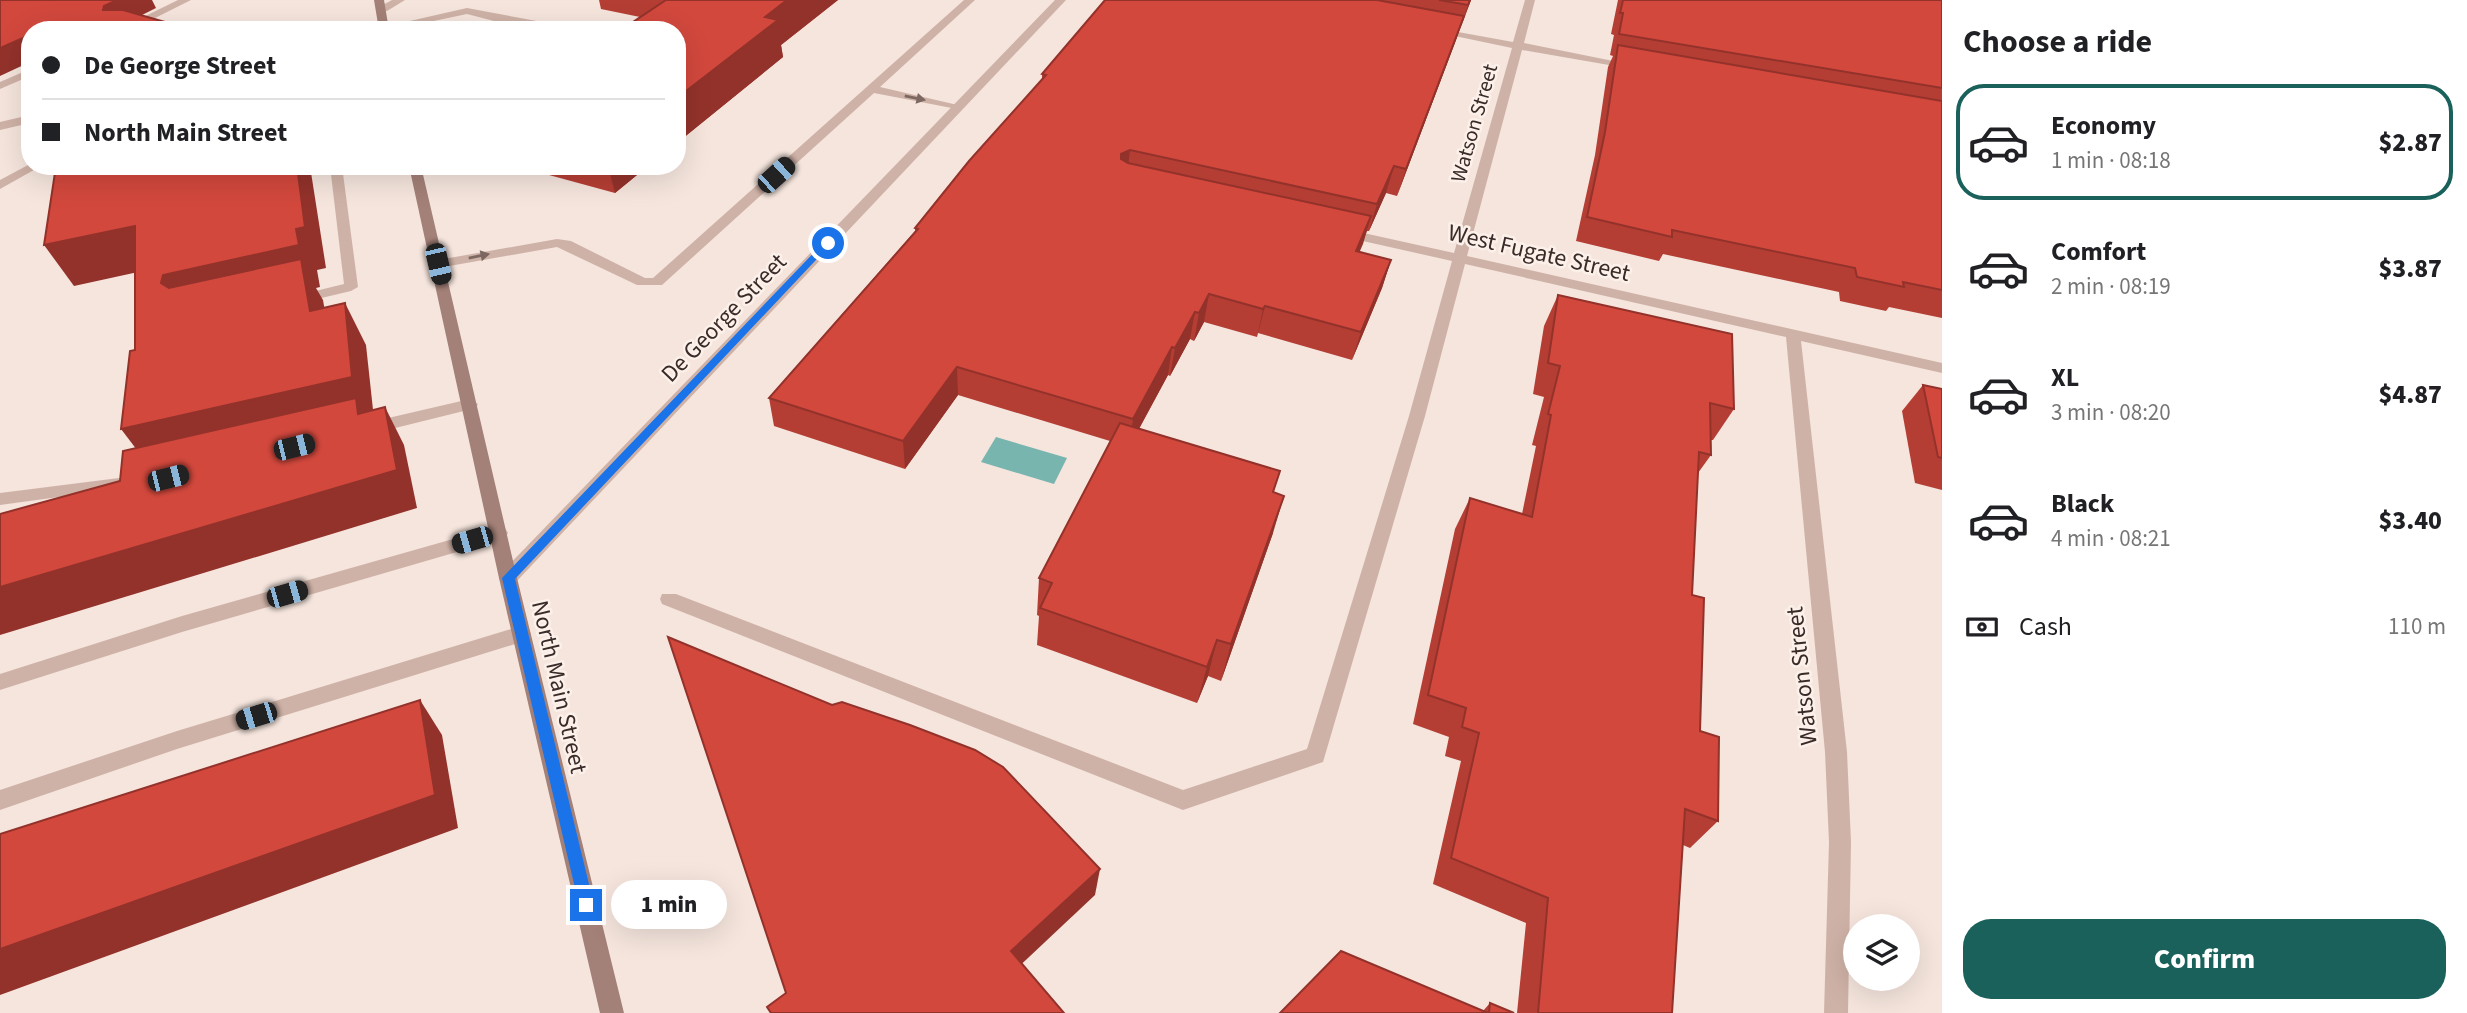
<!DOCTYPE html>
<html lang="en">
<head>
<meta charset="utf-8">
<style>
	body { margin:0; font-family:"Source Sans 3",sans-serif; background:#f2f2f2; color:#202124; height:100vh; display:flex; flex-direction:column; font-size:26px; white-space:nowrap }
	* { box-sizing:border-box; margin:0 }
	p { font-size:23px; color:#757577 }
	.icon { flex:none; width:38px; height:38px; fill:none; stroke:currentColor; stroke-width:2; stroke-linecap:round; stroke-linejoin:round }
	.map { position:relative; flex:1; overflow:hidden }
	.drawer { display:flex; flex-direction:column; background:#fff; width:525px }
	.drawer>* { flex:none }
	.top-card { position:absolute; left:21px; top:21px; width:665px; height:154px; border-radius:28px; box-shadow:0 7px 28px #0002; display:grid; align-content:center; height:154px; padding:0 21px; background:#fff }
	.fabs { position:absolute; left:1843px; top:914px; display:grid; gap:14px }
	.fabs a { display:grid; place-items:center; width:77px; height:77px; border-radius:50%; background:#fff; box-shadow:0 7px 28px #0002; font-size:35px }
	.end { position:absolute; width:32px; height:32px; margin:-16px; border:9px solid #1a73e8; background:#fff; box-shadow:0 0 0 4px #fff }
	.from { border-radius:50% }
	.bubble { position:absolute; height:49px; border-radius:24px; background:#fff; box-shadow:0 7px 28px #0002; font-size:23px; font-weight:800; line-height:49px; text-align:center }
	.car { position:absolute; width:21px; height:42px; margin:-21px -10px; border-radius:9px; box-shadow:0 0 5px 2px #0007; background:linear-gradient(#222 24%,#8ab4d8 0 40%,#222 0 76%,#8ab4d8 0 86%,#222 0) }
	.top-card b { display:flex; align-items:center; gap:24px; height:66px; font-size:26px }
	.top-card b+b { border-top:2px solid #e0e0e0 }
	.top-card i { width:18px; height:18px; background:#202124 }
	ul { padding:0; list-style:none }
	li { display:flex; align-items:center; gap:21px; height:116px; margin:0 14px 10px; padding:0 7px; border:4px solid transparent; border-radius:28px }
	li div { flex:1 }
	li b { display:block; font-size:26px }
	li em { font-style:normal; font-weight:800 }
	li.current { border-color:#19615a }
	li>.icon { width:63px; height:63px; stroke-width:1.5 }
	h2 { padding:0 21px; font-size:32px; line-height:84px }
	.pay { display:flex; align-items:center; gap:18px; height:77px; padding:0 21px; font-size:26px }
	.pay p { margin-inline-start:auto }
	.primary-button { display:flex; gap:14px; margin-top:auto; padding:14px 21px }
	.primary-button a { flex:1; height:80px; border-radius:28px; background:#19615a; color:#fff; font-size:28px; font-weight:800; line-height:80px; text-align:center }
	main { display:flex; flex:1; min-height:0 }
	.map>svg:first-child { display:block }
	.water { fill:#78b5ae }
	.lines { fill:none; stroke-linecap:round; stroke-linejoin:round }
	.lane { fill:#cfb2a7; fill-rule:evenodd }
	.street { fill:#cfb2a7; fill-rule:evenodd }
	.secondary { fill:#a38078; fill-rule:evenodd }
	.wall { fill:#b53e34 }
	.shaded-wall { fill:#93322b }
	.building { fill:#d2483d; stroke:#93322b; stroke-width:2 }
	.oneway { fill:#7d6861 }
	.route { fill:#1a73e8 }
	.labels { text-anchor:middle; dominant-baseline:central; stroke-width:5; stroke-linejoin:round; paint-order:stroke }
	.far-street-label { font-size:21px; fill:#3a2b28; stroke:#fcf1ea }
	.street-label { font-size:24px; fill:#3a2b28; stroke:#fcf1ea }
</style>
</head>
<body>
<main>
<div class="map">
<svg width="1942" height="1013" viewBox="0 0 1942 1013">
	<rect width="100%" height="100%" fill="#f5e5dd"/>
	<path class="water" d="M996,437L1067,458L1054,484L981,462Z"/>
	<g class="lines">
		<g class="lane">
			<path d="M178,0H191L131,30H117Z"/>
			<path d="M964,0H975L880,87L962,106V110L874,93L662,285H637L557,247L438,268L431,264L438,260L557,239L571,241L645,278H653Z"/>
			<path d="M467,8L569,27L574,30H547L505,23L507,30H497L494,21L467,14L391,30L379,28Z"/>
			<path d="M30,69V76L0,89V82Z"/>
			<path d="M30,115V123L0,130V122Z"/>
			<path d="M30,164V166H41L0,189V180Z"/>
			<path d="M330,166H342L358,287L351,291L296,304L291,303V297L344,284Z"/>
			<path d="M470,399L478,404L476,408L371,434L363,428L371,422Z"/>
			<path d="M1417,411L1425,416L1323,762L1183,810L662,604L660,599L662,594H676L1183,790L1307,749L1409,416Z"/>
			<path d="M119,478L125,480L128,484L125,488L0,505V493Z"/>
			<path d="M499,526L505,528L508,533L505,538L182,632L0,690V674L182,616Z"/>
			<path d="M521,626L528,628L531,634L528,640L177,749L0,810V790L177,731Z"/>
		</g>
		<g class="street">
			<path d="M392,0H405L387,11H379V7Z"/>
			<path d="M1055,0H1066L515,583H501L499,578L501,573Z"/>
			<path d="M1525,0H1535L1524,43L1638,66L1632,69L1522,50L1467,256L1942,363V373L1801,341L1847,752L1851,842L1848,1013H1824L1829,842L1825,752L1786,337L1465,264L1425,416L1417,421L1409,416L1452,261L1336,235L1334,232L1341,228L1454,253L1512,48L1431,31L1436,28L1513,42Z"/>
		</g>
		<g class="secondary">
			<path d="M374,0H384L389,30H379Z"/>
			<path d="M409,166H421L517,578L624,1013H600L499,578Z"/>
		</g>
	</g>
	<g class="wall">
		<path d="M599,0H838L781,45L783,57L677,143V30L640,17L601,9Z"/>
		<path d="M1105,0H1471L1397,196L1386,193L1369,231H1367L1359,252L1391,260L1382,288L1352,360L1258,333L1257,337L1204,322L1194,341L1190,339L1170,376L1168,375L1139,429L1274,493L1273,533L1221,681L1208,676L1197,703L1037,645L1039,616L1037,615L1039,578L1110,441L958,395L905,469L774,426L769,398L915,231V228L1042,80V74Z"/>
		<path d="M1618,0H1942V318L1889,307L1886,311L1840,301L1839,292L1663,254L1659,261L1576,241L1595,155L1608,67L1613,56L1610,55L1614,35L1611,34Z"/>
		<path d="M516,166H648L615,193Z"/>
		<path d="M1558,295L1734,409L1713,440H1710L1711,455L1698,473L1692,595L1700,731L1718,821L1690,848L1683,845L1672,1013H1517L1526,923L1433,884L1461,761L1445,756L1449,737L1413,724L1455,529L1470,498L1522,514L1536,446L1532,445L1544,397L1533,394L1544,326Z"/>
		<path d="M1923,385L1942,389V490L1915,483L1902,411Z"/>
		<path d="M1490,1003L1514,1013H1280L1483,1011Z"/>
	</g>
	<g class="shaded-wall">
		<path d="M117,0H152L156,8L116,28L103,10L104,6Z"/>
		<path d="M787,0H838L781,45L783,57L677,143V98L765,17Z"/>
		<path d="M1470,0H1471L1460,29L1468,5Z"/>
		<path d="M1464,16L1456,40L1397,196L1406,169Z"/>
		<path d="M172,24L176,30H159Z"/>
		<path d="M30,35V62L0,76V48Z"/>
		<path d="M1130,150L1127,176L1119,181L1121,154Z"/>
		<path d="M297,166H310L326,268L317,270L320,287L316,288L323,300L332,353L189,316L161,283L163,275L296,229Z"/>
		<path d="M608,166H648L615,193Z"/>
		<path d="M1394,166L1386,193L1369,231L1377,204Z"/>
		<path d="M1371,216L1363,244L1348,278L1356,251Z"/>
		<path d="M135,226L161,267L74,286L44,245Z"/>
		<path d="M1391,260L1382,288L1352,360L1361,332Z"/>
		<path d="M1209,294L1204,322L1194,341L1199,313Z"/>
		<path d="M345,303L366,345L374,419L153,471L121,429Z"/>
		<path d="M1265,306L1258,333L1257,337L1263,309Z"/>
		<path d="M1195,312L1190,339L1170,376L1175,348Z"/>
		<path d="M1172,347L1168,375L1129,447L1133,419Z"/>
		<path d="M957,367L958,395L905,469L903,441Z"/>
		<path d="M385,407L404,445L417,508L0,635V587Z"/>
		<path d="M1284,496L1273,533L1221,681L1231,644Z"/>
		<path d="M1217,640L1208,676L1197,703L1207,667Z"/>
		<path d="M420,700L442,735L458,828L0,995V949Z"/>
		<path d="M1100,869L1095,895L1010,975L1011,951Z"/>
	</g>
	<g class="building">
		<path d="M0,0H117L104,6L103,10H123L172,24L159,30H30V35L0,48Z"/>
		<path d="M666,0H787L765,17L778,20L677,98V30H621Z"/>
		<path d="M1105,0H1377L1464,16L1406,169L1394,166L1377,204L1130,150L1121,154V159L1128,163L1371,216L1356,251L1391,260L1361,332L1265,306L1263,309L1209,294L1199,313L1195,312L1175,348L1172,347L1133,419L957,367L903,441L769,398L918,229L915,228L969,161L1046,75L1042,74Z"/>
		<path d="M1439,0H1470L1468,5Z"/>
		<path d="M1623,0H1942V88L1619,34L1623,13H1620Z"/>
		<path d="M1618,45L1942,101V290L1903,282L1904,287L1857,277L1855,268L1672,230V237L1587,217L1605,132Z"/>
		<path d="M56,166H297L305,227L296,229L299,245L163,275L161,283L169,288L301,259L310,311L345,303L352,377L121,429L130,351L135,350V226L44,245Z"/>
		<path d="M1558,295L1732,334L1734,409L1710,403L1711,455L1699,452L1692,595L1704,598L1700,731L1719,737L1718,821L1685,809L1672,1013H1538L1548,898L1451,858L1479,733L1462,727L1466,708L1428,695L1470,498L1532,517L1551,415L1548,414L1560,366L1548,363Z"/>
		<path d="M1923,385L1942,389V458L1938,457Z"/>
		<path d="M356,398L358,414L385,407L397,470L0,587V514L120,481L123,451Z"/>
		<path d="M1120,423L1280,471L1273,492L1284,496L1231,644L1217,640L1207,667L1040,608L1052,583L1039,578Z"/>
		<path d="M668,637L832,705L842,702L910,725L975,750L1003,767L1100,869L1011,951L1064,1013H771L767,1007L786,993Z"/>
		<path d="M420,700L435,795L0,949V834Z"/>
		<path d="M1341,951L1488,1013H1280Z"/>
		<path d="M1490,1003L1514,1013H1489Z"/>
	</g>
	<defs><path id="oneway-solid" d="M-6-.8H1V-3.2L6.5 0L1 3.2V.8H-6Z" transform="scale(1.75)"/></defs>
	<g class="oneway">
		<use href="#oneway-solid" transform="translate(915 98) rotate(12)"/>
		<use href="#oneway-solid" transform="translate(479 256) rotate(-11)"/>
	</g>
	<path class="route" d="M825,241L832,243L515,579L594,905L586,912L579,905L502,578Z"/>
	<g class="labels">
		<g class="far-street-label">
			<text transform="translate(1474 123) rotate(-74)">Watson Street</text>
		</g>
		<g class="street-label">
			<text transform="translate(1539 253) rotate(13)">West Fugate Street</text>
			<text transform="translate(724 318) rotate(-46)">De George Street</text>
			<text transform="translate(1802 676) rotate(-96)">Watson Street</text>
			<text transform="translate(559 687) rotate(77)">North Main Street</text>
		</g>
	</g>
</svg>
<div class="fabs">
<a><svg class="icon" aria-label="layers" viewBox="0 0 24 24"><path d="M12 4l9 5-9 5-9-5zM3 14l9 5 9-5"/></svg></a>
</div>
<i class="end from" style="left:828px;top:243px"></i>
<i class="end" style="left:586px;top:905px"></i>
<div class="bubble" style="left:611px;top:880px;width:116px">1 min</div>
<i class="car" style="left:776px;top:175px;rotate:48deg"></i>
<i class="car" style="left:438px;top:264px;rotate:167deg"></i>
<i class="car" style="left:294px;top:447px;rotate:76deg"></i>
<i class="car" style="left:168px;top:478px;rotate:76deg"></i>
<i class="car" style="left:472px;top:540px;rotate:254deg"></i>
<i class="car" style="left:287px;top:594px;rotate:74deg"></i>
<i class="car" style="left:256px;top:716px;rotate:253deg"></i>
<div class="top-card">
<b><i class="from"></i>De George Street</b>
<b><i></i>North Main Street</b>
</div>
</div>
<section class="drawer">
<h2>Choose a ride</h2>
<ul>
<li class="current"><svg class="icon" aria-label="car" viewBox="0 0 24 24"><path d="M5 17H2v-5l4-1 3-4h7l3 4 3 1v5h-3M9 17h6M6 11h13"/><circle cx="7" cy="17" r="2"/><circle cx="17" cy="17" r="2"/></svg><div><b>Economy</b><p>1 min · 08:18</p></div><em>$2.87</em></li>
<li><svg class="icon" aria-label="car" viewBox="0 0 24 24"><path d="M5 17H2v-5l4-1 3-4h7l3 4 3 1v5h-3M9 17h6M6 11h13"/><circle cx="7" cy="17" r="2"/><circle cx="17" cy="17" r="2"/></svg><div><b>Comfort</b><p>2 min · 08:19</p></div><em>$3.87</em></li>
<li><svg class="icon" aria-label="car" viewBox="0 0 24 24"><path d="M5 17H2v-5l4-1 3-4h7l3 4 3 1v5h-3M9 17h6M6 11h13"/><circle cx="7" cy="17" r="2"/><circle cx="17" cy="17" r="2"/></svg><div><b>XL</b><p>3 min · 08:20</p></div><em>$4.87</em></li>
<li><svg class="icon" aria-label="car" viewBox="0 0 24 24"><path d="M5 17H2v-5l4-1 3-4h7l3 4 3 1v5h-3M9 17h6M6 11h13"/><circle cx="7" cy="17" r="2"/><circle cx="17" cy="17" r="2"/></svg><div><b>Black</b><p>4 min · 08:21</p></div><em>$3.40</em></li>
</ul>
<div class="pay"><svg class="icon" aria-label="cash" viewBox="0 0 24 24"><path d="M3 7h18v10H3z"/><circle cx="12" cy="12" r="2"/></svg>Cash<p>110 m</p></div>
<div class="primary-button"><a>Confirm</a></div>
</section>
</main>
</body>
</html>
